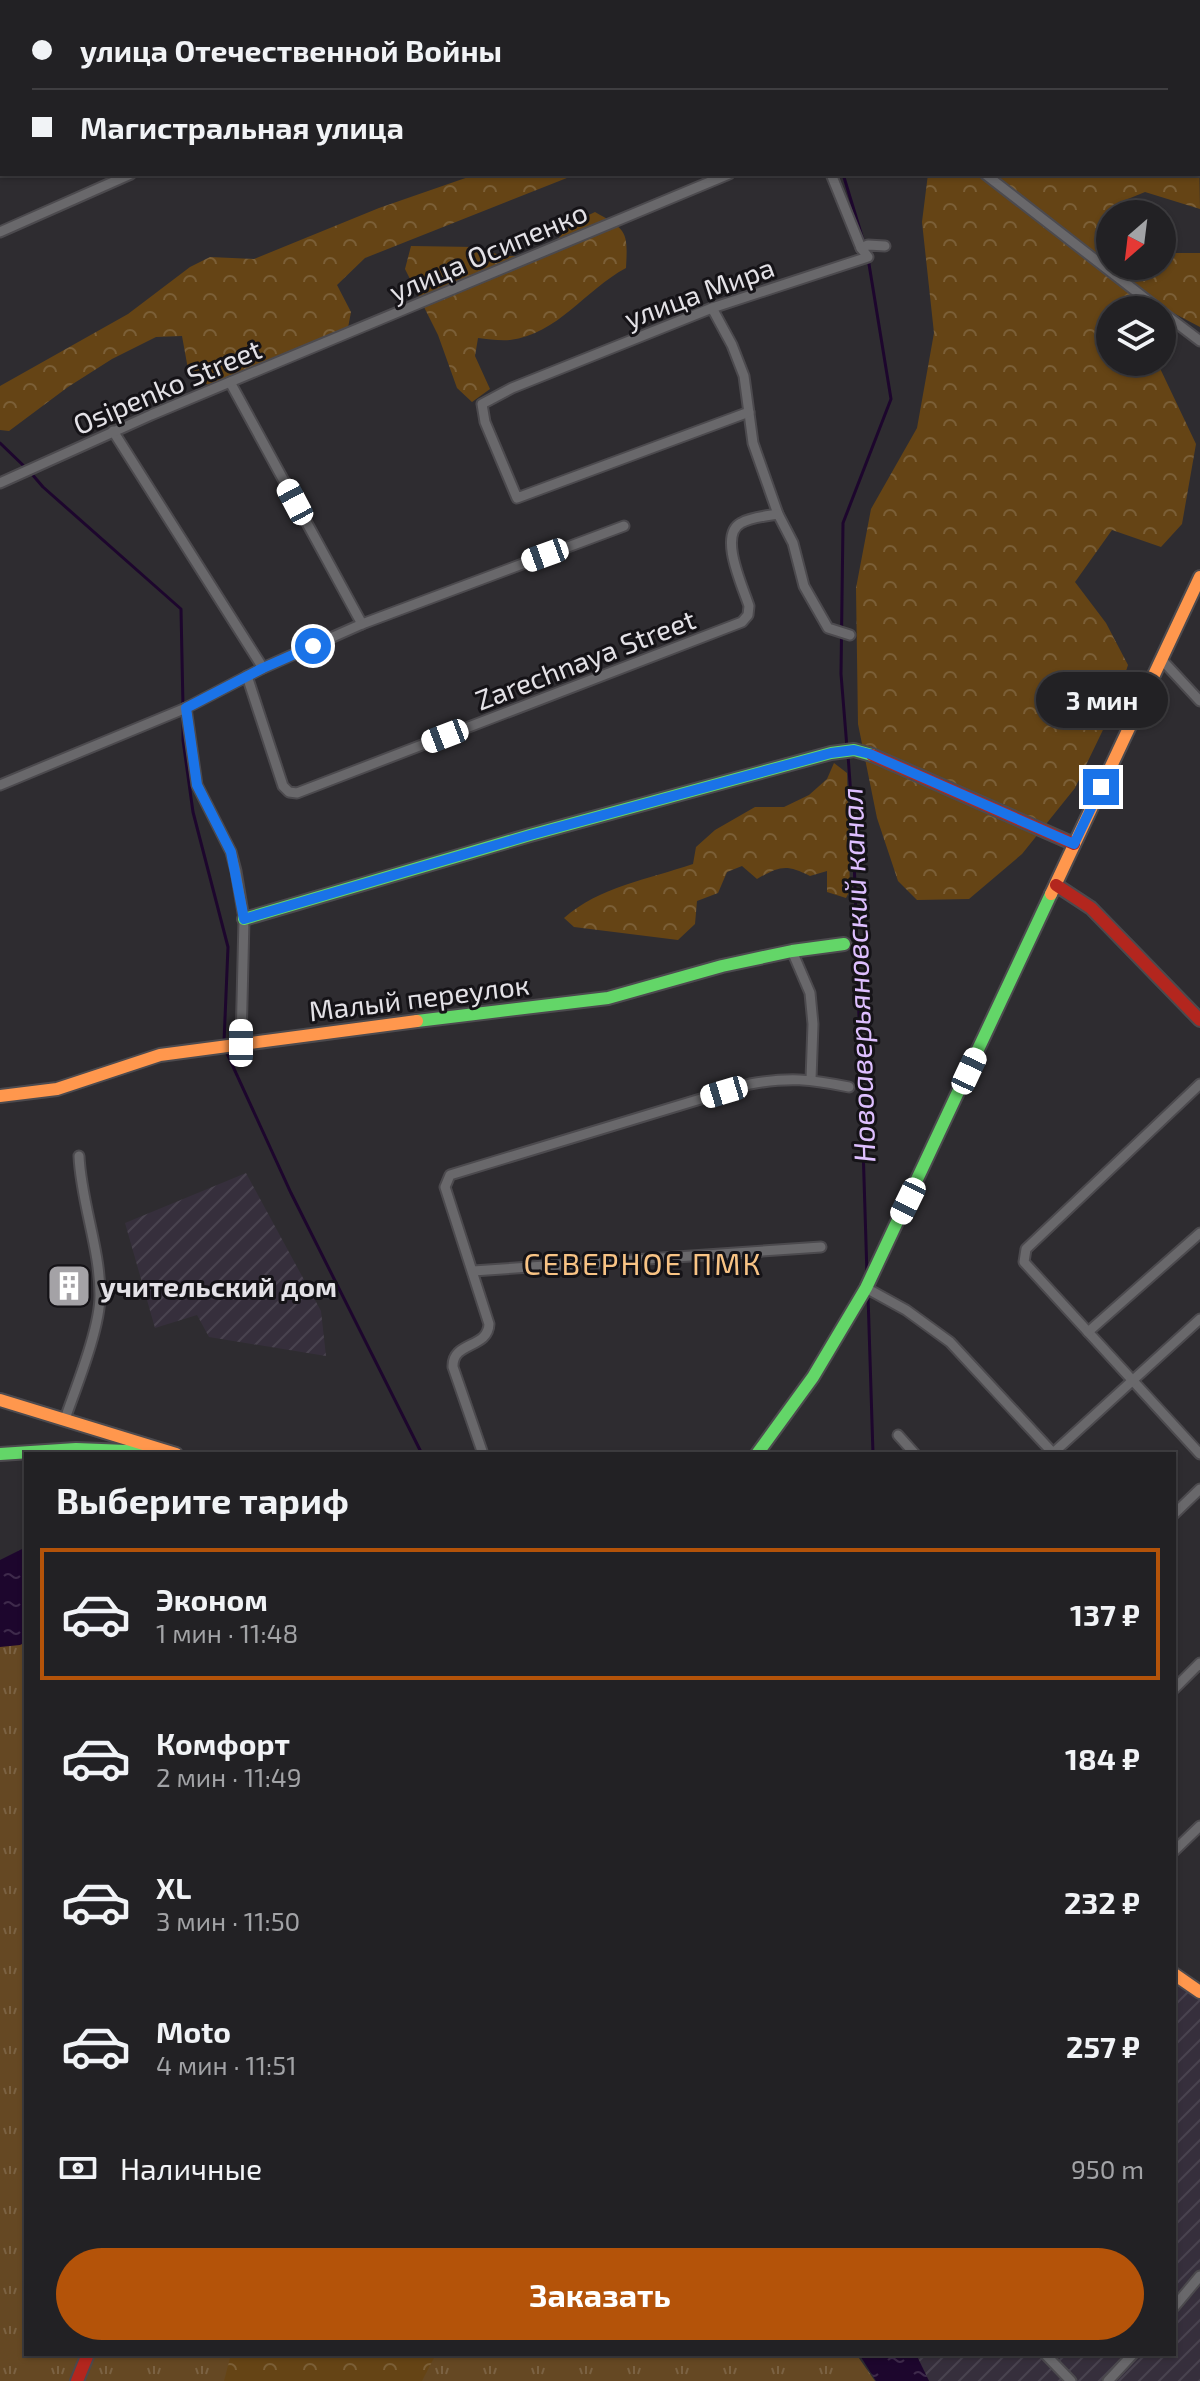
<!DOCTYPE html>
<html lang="ru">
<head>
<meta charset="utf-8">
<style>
	body { margin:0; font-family:"Exo 2",sans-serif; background:#2e2e31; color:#f1f3f6; height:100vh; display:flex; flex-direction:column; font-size:30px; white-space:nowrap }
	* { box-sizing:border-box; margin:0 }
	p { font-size:26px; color:#a2a3a6 }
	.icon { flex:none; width:44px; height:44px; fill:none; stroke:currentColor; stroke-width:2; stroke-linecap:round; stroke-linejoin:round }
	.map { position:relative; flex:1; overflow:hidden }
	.panel { position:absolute; left:24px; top:1452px; width:1152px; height:904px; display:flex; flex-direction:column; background:#222124; border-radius:0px; box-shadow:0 2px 6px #0004,0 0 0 2px #3f3e41 }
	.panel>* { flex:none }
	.guide { position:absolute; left:0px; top:0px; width:1200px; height:176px; box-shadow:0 2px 6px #0004,0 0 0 2px #3f3e41; display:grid; align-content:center; height:176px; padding:0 32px; background:#222124 }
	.needle { width:52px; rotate:208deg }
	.tools { position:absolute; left:1096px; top:200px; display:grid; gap:16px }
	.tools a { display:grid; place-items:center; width:80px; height:80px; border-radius:50%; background:#222124; box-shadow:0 2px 6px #0004,0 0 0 2px #3f3e41; font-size:40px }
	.end { position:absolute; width:36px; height:36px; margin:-18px; border:10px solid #1a73e8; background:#fff; box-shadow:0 0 0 4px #fff }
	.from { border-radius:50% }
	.bubble { position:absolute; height:56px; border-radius:28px; background:#222124; box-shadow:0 2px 6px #0004,0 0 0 2px #3f3e41; font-size:26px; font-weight:700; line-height:56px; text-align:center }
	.car { position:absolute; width:24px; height:48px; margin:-24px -12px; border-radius:10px; box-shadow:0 0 6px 2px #0007; background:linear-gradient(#fff 24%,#345 0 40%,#fff 0 76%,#345 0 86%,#fff 0) }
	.guide b { display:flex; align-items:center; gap:28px; height:76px; font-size:30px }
	.guide b+b { border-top:2px solid #3f3e41 }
	.guide i { width:20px; height:20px; background:#f1f3f6 }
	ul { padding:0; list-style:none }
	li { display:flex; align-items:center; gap:24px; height:132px; margin:0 16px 12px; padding:0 16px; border:4px solid transparent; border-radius:0px }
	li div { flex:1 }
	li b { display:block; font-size:30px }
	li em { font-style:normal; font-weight:700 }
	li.on { border-color:#b45309 }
	li>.icon { width:72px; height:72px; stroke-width:1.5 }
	h2 { padding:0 32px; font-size:36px; line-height:96px }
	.pay { display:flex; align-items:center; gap:20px; height:88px; padding:0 32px; font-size:30px }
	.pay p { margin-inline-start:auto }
	.cta { display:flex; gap:16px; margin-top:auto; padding:16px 32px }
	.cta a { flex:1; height:92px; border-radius:48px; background:#b45309; color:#fff; font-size:32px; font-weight:700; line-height:92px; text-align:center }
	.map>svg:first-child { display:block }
	.industrial { fill:url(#industrial-furrows) }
	.grass { fill:url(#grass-tufts) }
	.forest { fill:url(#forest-crowns) }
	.water { fill:url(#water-ripples) }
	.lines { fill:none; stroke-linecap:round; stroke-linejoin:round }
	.stream { stroke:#1d062d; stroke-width:3 }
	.street-casing { stroke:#4c4a4e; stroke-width:13 }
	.fast-casing { stroke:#4c4a4e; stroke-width:16 }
	.slow-casing { stroke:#4c4a4e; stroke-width:16 }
	.jam-casing { stroke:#4c4a4e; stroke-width:16 }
	.street { stroke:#69686b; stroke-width:9 }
	.fast { stroke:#63d668; stroke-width:12 }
	.slow { stroke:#ff974d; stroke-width:12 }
	.jam { stroke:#b3261e; stroke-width:12 }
	.route { stroke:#1a73e8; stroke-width:10 }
	.labels { text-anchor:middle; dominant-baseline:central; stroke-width:6; stroke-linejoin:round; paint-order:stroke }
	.street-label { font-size:28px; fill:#e3e1e6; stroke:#151317 }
	.poi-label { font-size:28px; font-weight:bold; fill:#e3e1e6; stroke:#151317; text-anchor:start }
	.water-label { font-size:30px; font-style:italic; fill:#debfff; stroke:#151317 }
	.neighbourhood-label { font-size:30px; letter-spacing:2px; fill:#f8c384; stroke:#151317 }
</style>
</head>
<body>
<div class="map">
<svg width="1200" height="2381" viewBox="0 0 1200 2381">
	<defs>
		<pattern id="industrial-furrows" width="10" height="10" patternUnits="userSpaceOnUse" patternTransform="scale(2)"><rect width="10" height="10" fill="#362f3c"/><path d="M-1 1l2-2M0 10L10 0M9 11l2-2" fill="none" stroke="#49434f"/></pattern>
		<pattern id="grass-tufts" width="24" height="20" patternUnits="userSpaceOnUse" patternTransform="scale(2)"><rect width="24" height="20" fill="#654823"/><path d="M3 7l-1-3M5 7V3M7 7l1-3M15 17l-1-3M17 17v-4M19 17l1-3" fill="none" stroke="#7b6243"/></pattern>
		<pattern id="forest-crowns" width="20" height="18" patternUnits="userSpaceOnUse" patternTransform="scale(2)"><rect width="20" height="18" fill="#654415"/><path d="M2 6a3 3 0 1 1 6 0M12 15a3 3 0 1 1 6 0" fill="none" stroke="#7b5f37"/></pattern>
		<pattern id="water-ripples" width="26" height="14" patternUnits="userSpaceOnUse" patternTransform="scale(2)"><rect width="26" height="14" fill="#1d062d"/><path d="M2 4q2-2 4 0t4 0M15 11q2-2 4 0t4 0" fill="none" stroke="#3e2a4b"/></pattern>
	</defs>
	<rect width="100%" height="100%" fill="#2e2c30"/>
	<g class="industrial">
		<path d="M246,1173L321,1311L326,1356L209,1337L197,1315L155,1328L125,1223Z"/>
		<path d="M1174,1977L1200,1993V2381H929L915,2354H1174Z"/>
	</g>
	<path class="grass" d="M26,1641V2354H856L875,2381H0V1646Z"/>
	<g class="forest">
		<path d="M1198,86L1200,209L1145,192L1118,203L1120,214H1110V266H1162V253H1200V327L1160,306L1158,310H1110V362H1157L1196,444L1182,524L1161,547L1112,530L1075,582L1106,623L1128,665L1114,707L1075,788L1022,854L969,899L917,900L898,881L877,818L858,724L856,588L871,509L917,428L934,333L922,222L928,174H1198Z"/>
		<path d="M477,174H577L365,258L337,285L351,312L346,338L208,385L188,369L182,336L156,337L112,359L68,387L9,431L0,430V386L128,314L190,267L210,257L254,259L379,208Z"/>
		<path d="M595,212C627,230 628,231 626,268C585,290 558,334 510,340C500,341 488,339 478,338L475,356L490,389L472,402L457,388L438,335L405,269L411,246L474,247L503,256H533L554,244L570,224Z"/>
		<path d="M834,763L847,773L850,890L846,898L827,892V871L810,876C786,864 780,866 757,879L742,866L727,872L718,893L697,901L695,924L678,940L574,927L564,918C599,887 649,879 693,864L696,847L715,830L755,807H784L809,795L827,779Z"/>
		<path d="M231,2354H436L422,2381H224Z"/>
	</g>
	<g class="water">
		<path d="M26,1547V1642L20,1645L0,1647V1560Z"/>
		<path d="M859,2354H916L929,2381H876Z"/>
	</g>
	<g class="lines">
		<g class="stream">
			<path d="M774,0L775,2"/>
			<path d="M843,174L864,243"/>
			<path d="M0,443L26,468"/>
			<path d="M31,473L43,487L181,609L183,707"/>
			<path d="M183,719V740L193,812L228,947L224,1042"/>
			<path d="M847,748L841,674L843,523L891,399L868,258"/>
			<path d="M848,755L853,824L867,1275"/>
			<path d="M225,1049L291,1193L422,1454"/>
			<path d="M868,1295L873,1454"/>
		</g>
		<g class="street-casing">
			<g id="street">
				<path d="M761,0L762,2"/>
				<path d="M520,2L525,0"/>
				<path d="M831,174L861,248"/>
				<path d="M985,174L1160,310"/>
				<path d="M0,232L131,174"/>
				<path d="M712,308L732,345L744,376L753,443L778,514L793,543L804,586L828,628L850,635"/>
				<path d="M1162,312L1200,341"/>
				<path d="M230,382L362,624"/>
				<path d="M749,412L517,498L485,422L482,404L512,388L712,308L868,257L861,248L868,245L885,246"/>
				<path d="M113,431L263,668"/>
				<path d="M0,483L151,415L729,174"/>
				<path d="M1162,660L1200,701"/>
				<path d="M247,676L283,786L289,792L297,793L742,622L748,615L749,606C743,587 718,535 741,523C751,517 767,516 778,514"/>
				<path d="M186,708L197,785L231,852L236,871L244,919L241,1043"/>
				<path d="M0,785L186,708L263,668L362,624L624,526"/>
				<path d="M792,951L810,993L813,1024L811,1079"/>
				<path d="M1200,1084L1026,1249L1024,1262L1200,1454"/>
				<path d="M473,1271L821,1247"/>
				<path d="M866,1288L906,1310L950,1342L1053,1453"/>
				<path d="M1088,1332L1200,1233"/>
				<path d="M65,1419C76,1387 100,1329 100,1295C100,1248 81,1202 79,1156"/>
				<path d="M898,1435L915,1454"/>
				<path d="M483,1454L453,1367C452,1341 488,1349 489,1324L445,1187L450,1175L750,1084C789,1077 810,1079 849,1087"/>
				<path d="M1052,1454L1200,1319"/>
				<path d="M1174,1514L1200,1489"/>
				<path d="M1174,1689L1200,1663"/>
				<path d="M1174,1851L1200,1826"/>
				<path d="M1174,2307L1200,2276"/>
				<path d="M1045,2354L1071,2381"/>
				<path d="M1108,2381L1133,2354"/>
			</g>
		</g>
		<g class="fast-casing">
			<g id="fast">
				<path d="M244,919L530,835L831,753L854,750L872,755"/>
				<path d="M417,1021L608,998L722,966L792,951L844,944"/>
				<path d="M0,1454L76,1449L152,1452"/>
				<path d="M757,1454L813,1377L866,1288L1051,894"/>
			</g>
		</g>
		<g class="slow-casing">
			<g id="slow">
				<path d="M1051,894L1200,577"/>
				<path d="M0,1096L57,1089L160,1055L417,1021"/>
				<path d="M0,1400L176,1454"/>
				<path d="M1174,1974L1200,1992"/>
			</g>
		</g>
		<g class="jam-casing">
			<g id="jam">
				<path d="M872,755L1074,844"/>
				<path d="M1056,885L1091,908L1200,1020"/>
				<path d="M77,2381L88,2354"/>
			</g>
		</g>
		<use href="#street" class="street"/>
		<use href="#fast" class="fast"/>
		<use href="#slow" class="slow"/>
		<use href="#jam" class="jam"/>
	</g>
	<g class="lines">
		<path class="route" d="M313,646L263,668L186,708L197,785L231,852L244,919L530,835L831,753L854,750L870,754L1074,844L1101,787"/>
	</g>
	<defs>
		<g id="building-square" transform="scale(2.3)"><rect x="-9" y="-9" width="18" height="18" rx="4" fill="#a4a2a6" stroke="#151317"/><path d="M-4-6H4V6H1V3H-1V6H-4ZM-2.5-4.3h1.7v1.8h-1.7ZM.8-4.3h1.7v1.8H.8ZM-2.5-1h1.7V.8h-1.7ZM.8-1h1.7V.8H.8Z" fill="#fff"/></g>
	</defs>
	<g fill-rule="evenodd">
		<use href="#building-square" x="69" y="1286"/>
	</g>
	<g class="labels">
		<g class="street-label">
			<text transform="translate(488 251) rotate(-23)">улица Осипенко</text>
			<text transform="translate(699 292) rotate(-20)">улица Мира</text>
			<text transform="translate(167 386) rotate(-23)">Osipenko Street</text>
			<text transform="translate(585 659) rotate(-21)">Zarechnaya Street</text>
			<text transform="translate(419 997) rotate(-7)">Малый переулок</text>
		</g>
		<g class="poi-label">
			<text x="100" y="1286">учительский дом</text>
		</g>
		<g class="water-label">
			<text transform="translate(857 975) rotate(-92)">Новоаверьяновский канал</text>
		</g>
		<g class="neighbourhood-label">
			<text x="643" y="1263">СЕВЕРНОЕ ПМК</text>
		</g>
	</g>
</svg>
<div class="tools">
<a><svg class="needle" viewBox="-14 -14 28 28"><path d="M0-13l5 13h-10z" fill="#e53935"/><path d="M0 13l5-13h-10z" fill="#a2a3a6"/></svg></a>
<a><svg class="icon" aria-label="layers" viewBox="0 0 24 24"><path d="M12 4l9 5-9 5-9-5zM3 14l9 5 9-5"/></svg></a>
</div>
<i class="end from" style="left:313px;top:646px"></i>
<i class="end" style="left:1101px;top:787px"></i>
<div class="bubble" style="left:1036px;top:672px;width:132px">3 мин</div>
<i class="car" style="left:295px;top:502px;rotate:332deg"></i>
<i class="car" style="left:545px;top:555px;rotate:250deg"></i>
<i class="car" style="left:445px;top:736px;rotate:249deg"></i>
<i class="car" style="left:241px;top:1043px;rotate:0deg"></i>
<i class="car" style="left:969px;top:1071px;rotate:25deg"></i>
<i class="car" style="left:724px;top:1092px;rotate:253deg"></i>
<i class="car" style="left:908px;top:1201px;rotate:206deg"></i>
<div class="guide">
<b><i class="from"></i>улица Отечественной Войны</b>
<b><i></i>Магистральная улица</b>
</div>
<section class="panel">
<h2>Выберите тариф</h2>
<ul>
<li class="on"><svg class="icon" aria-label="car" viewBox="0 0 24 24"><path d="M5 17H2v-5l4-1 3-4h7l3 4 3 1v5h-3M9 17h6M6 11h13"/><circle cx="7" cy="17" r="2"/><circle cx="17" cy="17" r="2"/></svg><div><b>Эконом</b><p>1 мин · 11:48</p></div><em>137 ₽</em></li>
<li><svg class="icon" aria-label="car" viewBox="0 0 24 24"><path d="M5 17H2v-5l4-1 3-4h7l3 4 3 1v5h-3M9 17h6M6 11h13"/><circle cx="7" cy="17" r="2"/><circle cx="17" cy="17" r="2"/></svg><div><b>Комфорт</b><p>2 мин · 11:49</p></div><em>184 ₽</em></li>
<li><svg class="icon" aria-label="car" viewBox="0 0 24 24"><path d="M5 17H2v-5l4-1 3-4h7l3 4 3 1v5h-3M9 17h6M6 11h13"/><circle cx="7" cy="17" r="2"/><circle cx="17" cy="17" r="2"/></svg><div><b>XL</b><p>3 мин · 11:50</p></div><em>232 ₽</em></li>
<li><svg class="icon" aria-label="car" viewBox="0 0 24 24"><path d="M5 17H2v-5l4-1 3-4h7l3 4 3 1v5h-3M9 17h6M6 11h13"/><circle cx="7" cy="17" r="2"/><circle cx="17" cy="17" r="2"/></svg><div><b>Moto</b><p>4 мин · 11:51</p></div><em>257 ₽</em></li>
</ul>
<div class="pay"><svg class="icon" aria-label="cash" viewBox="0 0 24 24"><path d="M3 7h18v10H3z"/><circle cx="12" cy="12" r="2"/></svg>Наличные<p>950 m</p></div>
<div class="cta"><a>Заказать</a></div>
</section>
</div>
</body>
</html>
